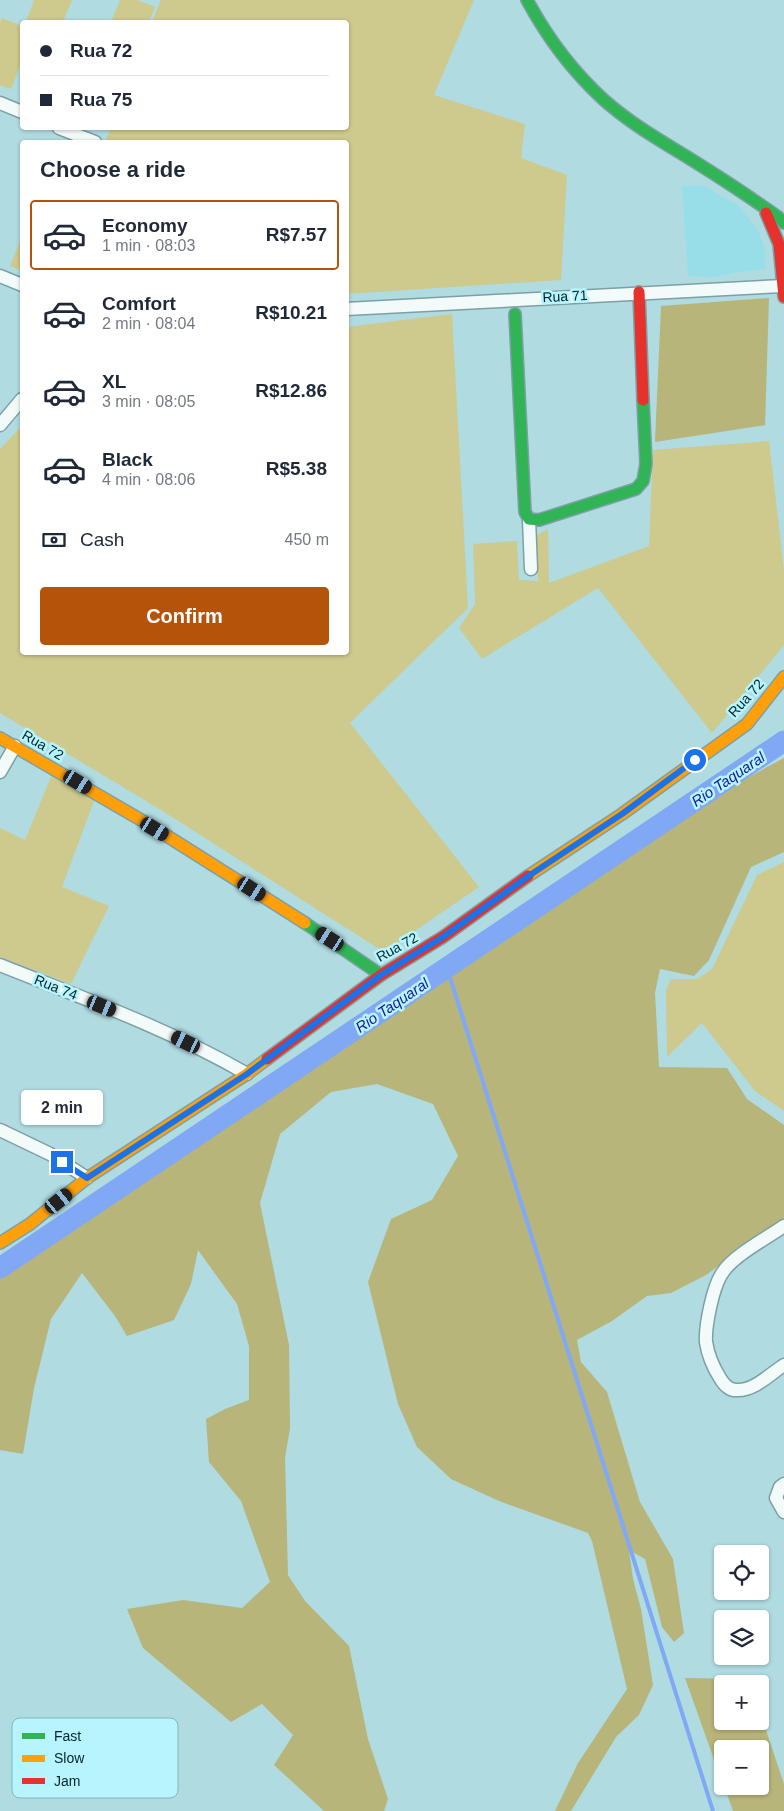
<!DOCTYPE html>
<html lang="en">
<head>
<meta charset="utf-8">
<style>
	body { margin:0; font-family:Arial,sans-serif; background:#f2f2f3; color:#1f2937; height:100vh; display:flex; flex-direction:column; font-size:19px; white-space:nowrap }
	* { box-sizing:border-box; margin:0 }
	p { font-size:16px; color:#747a83 }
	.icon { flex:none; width:28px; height:28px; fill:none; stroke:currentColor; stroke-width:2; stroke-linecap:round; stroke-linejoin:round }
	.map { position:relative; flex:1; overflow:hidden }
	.side { position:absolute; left:20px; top:140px; width:329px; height:515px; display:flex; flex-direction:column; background:#fff; border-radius:5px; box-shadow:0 1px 4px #0004 }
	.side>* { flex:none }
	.top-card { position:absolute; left:20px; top:20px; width:329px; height:110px; border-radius:5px; box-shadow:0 1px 4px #0004; display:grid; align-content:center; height:110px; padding:0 20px; background:#fff }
	.fabs { position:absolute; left:714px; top:1545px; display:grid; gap:10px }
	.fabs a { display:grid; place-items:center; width:55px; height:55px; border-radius:5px; background:#fff; box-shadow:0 1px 4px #0004; font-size:25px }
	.end { position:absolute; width:22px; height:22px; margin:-11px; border:6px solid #1a73e8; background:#fff; box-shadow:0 0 0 2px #fff }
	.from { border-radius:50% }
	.bubble { position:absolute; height:35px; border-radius:5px; background:#fff; box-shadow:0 1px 4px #0004; font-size:16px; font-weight:700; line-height:35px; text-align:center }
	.car { position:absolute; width:15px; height:30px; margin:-15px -8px; border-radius:6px; box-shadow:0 0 4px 1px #0007; background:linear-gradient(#222 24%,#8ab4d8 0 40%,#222 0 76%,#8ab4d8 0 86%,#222 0) }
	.top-card b { display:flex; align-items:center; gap:18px; height:48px; font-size:19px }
	.top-card b+b { border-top:1px solid #e0e1e3 }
	.top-card i { width:12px; height:12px; background:#1f2937 }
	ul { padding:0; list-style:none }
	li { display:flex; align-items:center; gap:15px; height:70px; margin:0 10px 8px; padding:0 10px; border:2px solid transparent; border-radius:5px }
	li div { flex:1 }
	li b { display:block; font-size:19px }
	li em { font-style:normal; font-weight:700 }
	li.current { border-color:#b45309 }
	li>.icon { width:45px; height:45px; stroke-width:1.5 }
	h2 { padding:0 20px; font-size:22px; line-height:60px }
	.pay { display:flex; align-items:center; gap:12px; height:55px; padding:0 20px; font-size:19px }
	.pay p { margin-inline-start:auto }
	.cta { display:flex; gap:10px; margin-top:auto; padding:10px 20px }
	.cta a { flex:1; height:58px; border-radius:5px; background:#b45309; color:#fff; font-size:20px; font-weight:700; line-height:58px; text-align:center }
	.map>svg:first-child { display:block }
	.built { fill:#98dee8 }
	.green { fill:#ceca8d }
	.forest { fill:#b7b57a }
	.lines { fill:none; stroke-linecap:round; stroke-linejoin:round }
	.stream { stroke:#81a8f5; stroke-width:4 }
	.river { stroke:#81a8f5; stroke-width:21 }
	.street-casing { stroke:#7ca0a4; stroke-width:15 }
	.fast-casing { stroke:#7ca0a4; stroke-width:14 }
	.slow-casing { stroke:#7ca0a4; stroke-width:14 }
	.jam-casing { stroke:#7ca0a4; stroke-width:14 }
	.street { stroke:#f3fafa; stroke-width:12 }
	.fast { stroke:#30b455; stroke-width:11 }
	.slow { stroke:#ff9f0a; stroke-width:11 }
	.jam { stroke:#e5322d; stroke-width:11 }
	.route { stroke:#1a73e8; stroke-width:6 }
	.labels { text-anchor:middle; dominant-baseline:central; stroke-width:5; stroke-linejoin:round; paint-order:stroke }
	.street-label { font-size:14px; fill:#03262a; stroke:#b7f4fe }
	.water-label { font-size:15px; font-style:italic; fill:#131b98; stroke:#b7f4fe }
	.key { fill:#b7f4fe; stroke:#81b6be; stroke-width:1 }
	.key-label { font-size:14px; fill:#03262a }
</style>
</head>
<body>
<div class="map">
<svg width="784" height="1811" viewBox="0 0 784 1811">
	<rect width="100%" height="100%" fill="#afdbe1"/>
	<path class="built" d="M682,186H705L740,207L759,232L765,250V269L738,272L714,277L688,276Z"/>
	<g class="green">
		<path d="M34,0H72L63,22H26Z"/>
		<path d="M120,0H137L155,7L149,22H111Z"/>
		<path d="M161,0H474L434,95L525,124L521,158L567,175L561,280L346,294V142H105L111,128H346V22H152Z"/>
		<path d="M2,18L22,26V61L11,89L0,85V23Z"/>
		<path d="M22,236V271L10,266Z"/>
		<path d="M452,314L468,608L350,723L479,887L384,952L161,810L0,713V449L22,426V652H346V327Z"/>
		<path d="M769,441L784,570V645L712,733L598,588L482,659L459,628L475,604L473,544L517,541L519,580L538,581L535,536L548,529L549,583L649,546L653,450Z"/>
		<path d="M53,772L94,801L62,887L109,906L71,984L0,957V828L25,840Z"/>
		<path d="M784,862V1111L755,1091L702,1023L667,1057L666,991L671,979H697L712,969L757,875Z"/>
	</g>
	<g class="forest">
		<path d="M769,298L765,425L655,442L661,306Z"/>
		<path d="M784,758V852L751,867L709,960L694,976L660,969L655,993L659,1067L727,1068L747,1099L784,1125V1218L706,1275L671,1293L647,1296L612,1321L577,1340L581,1362L607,1392L640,1502L673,1559L684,1633L674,1642L662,1627L645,1559L629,1550L633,1579L641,1609L653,1685L639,1715L616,1737L571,1811H555L578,1763L627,1689L592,1541L588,1533L499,1501L451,1479L417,1447L398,1404L368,1282L391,1219L432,1200L458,1156L433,1104L377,1084L331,1092L280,1134L260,1203L289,1345L290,1428L285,1458L288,1575L305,1601L349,1646L368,1739L388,1799L384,1811H324L274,1765L293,1735L262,1704L231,1722L143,1648L127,1609L183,1600L242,1608L270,1582L241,1501L209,1462L206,1419L225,1409L249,1400V1346L237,1304L198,1250L191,1284L174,1320L127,1336L115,1316L82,1273L51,1319L34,1388L23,1454L0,1450V1278L393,999L475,945L588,881L695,806Z"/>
		<path d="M685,1678L749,1679L751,1684H722V1721H760V1712L784,1784V1811H733L724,1786H760V1749H722V1782Z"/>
	</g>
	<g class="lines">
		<path class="stream" d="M447,968L713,1811"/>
		<path class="river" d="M0,1268L784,741"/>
		<g class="street-casing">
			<g id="street">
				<path d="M0,103L22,112"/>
				<path d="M59,128L95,142"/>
				<path d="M0,276L22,285"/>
				<path d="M346,309L783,286"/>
				<path d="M0,425L22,399"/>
				<path d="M529,519L531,569"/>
				<path d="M0,772L15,746"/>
				<path d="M0,965C83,998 169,1029 247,1074"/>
				<path d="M0,1130L50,1154L87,1178"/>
				<path d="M784,1226C767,1238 733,1256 723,1272C713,1285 705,1326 706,1342C708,1355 713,1367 720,1378C724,1385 729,1391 738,1390C755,1390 770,1374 784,1365"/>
				<path d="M784,1484L780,1487L776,1498L784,1512"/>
			</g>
		</g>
		<g class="fast-casing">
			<g id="fast">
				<path d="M527,0C547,37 572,71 604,100C631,124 661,141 692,160C721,178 750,197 778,217L784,223"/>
				<path d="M515,314L525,512L529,519L539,520L636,489L643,481L646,464L643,400"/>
				<path d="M305,923L381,975"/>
			</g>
		</g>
		<g class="slow-casing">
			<g id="slow">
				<path d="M0,738L148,824L305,923"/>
				<path d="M528,876L622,814L747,724L784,677"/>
				<path d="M0,1243L30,1224L87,1178L247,1074L267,1059"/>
			</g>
		</g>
		<g class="jam-casing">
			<g id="jam">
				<path d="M766,213L779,244L784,297"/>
				<path d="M639,292L643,400"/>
				<path d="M267,1059L381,975L443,937L528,876"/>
			</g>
		</g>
		<use href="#street" class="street"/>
		<use href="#fast" class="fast"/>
		<use href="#slow" class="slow"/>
		<use href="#jam" class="jam"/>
	</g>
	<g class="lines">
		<path class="route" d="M62,1162L87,1178L247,1074L381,975L443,937L530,875L622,814L695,760"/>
	</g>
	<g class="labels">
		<g class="street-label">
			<text transform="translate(565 296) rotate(-3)">Rua 71</text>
			<text transform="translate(746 698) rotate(-48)">Rua 72</text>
			<text transform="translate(43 745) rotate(30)">Rua 72</text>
			<text transform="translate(397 947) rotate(-29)">Rua 72</text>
			<text transform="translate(56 987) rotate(22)">Rua 74</text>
		</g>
		<g class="water-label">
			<text transform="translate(728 779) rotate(-34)">Rio Taquaral</text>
			<text transform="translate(392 1005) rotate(-34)">Rio Taquaral</text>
		</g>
	</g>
	<rect x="12" y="1718" width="166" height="80" rx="8" class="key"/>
	<rect x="22" y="1733" width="23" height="6" fill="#30b455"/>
	<rect x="22" y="1755" width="23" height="7" fill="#ff9f0a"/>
	<rect x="22" y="1778" width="23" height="6" fill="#e5322d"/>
	<g class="key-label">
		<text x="54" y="1741">Fast</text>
		<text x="54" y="1763">Slow</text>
		<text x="54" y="1786">Jam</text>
	</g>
</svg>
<div class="fabs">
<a><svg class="icon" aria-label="locate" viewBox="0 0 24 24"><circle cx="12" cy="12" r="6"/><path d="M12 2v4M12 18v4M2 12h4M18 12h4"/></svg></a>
<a><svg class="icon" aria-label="layers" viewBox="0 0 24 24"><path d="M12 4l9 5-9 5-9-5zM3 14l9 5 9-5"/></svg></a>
<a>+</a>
<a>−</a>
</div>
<i class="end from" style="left:695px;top:760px"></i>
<i class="end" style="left:62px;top:1162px"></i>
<div class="bubble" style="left:21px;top:1090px;width:82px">2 min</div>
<i class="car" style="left:78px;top:782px;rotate:121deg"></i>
<i class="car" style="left:155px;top:829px;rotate:121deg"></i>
<i class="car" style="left:252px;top:889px;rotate:123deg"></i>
<i class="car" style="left:330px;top:939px;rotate:303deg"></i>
<i class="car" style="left:102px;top:1006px;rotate:112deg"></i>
<i class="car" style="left:186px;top:1042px;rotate:296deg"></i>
<i class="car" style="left:59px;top:1201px;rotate:51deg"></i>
<div class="top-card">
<b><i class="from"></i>Rua 72</b>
<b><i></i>Rua 75</b>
</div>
<section class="side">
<h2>Choose a ride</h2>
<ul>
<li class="current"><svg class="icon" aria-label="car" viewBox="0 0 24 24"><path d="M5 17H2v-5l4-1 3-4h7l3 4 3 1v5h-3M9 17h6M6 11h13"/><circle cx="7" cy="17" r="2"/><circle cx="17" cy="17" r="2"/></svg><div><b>Economy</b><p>1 min · 08:03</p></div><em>R$7.57</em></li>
<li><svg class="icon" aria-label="car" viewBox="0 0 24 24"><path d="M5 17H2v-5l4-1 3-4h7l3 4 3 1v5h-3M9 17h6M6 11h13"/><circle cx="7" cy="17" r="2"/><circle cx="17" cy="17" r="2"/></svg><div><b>Comfort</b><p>2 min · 08:04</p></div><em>R$10.21</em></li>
<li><svg class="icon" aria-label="car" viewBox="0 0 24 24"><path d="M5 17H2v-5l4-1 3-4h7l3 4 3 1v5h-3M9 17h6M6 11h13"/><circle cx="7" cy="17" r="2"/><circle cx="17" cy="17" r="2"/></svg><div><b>XL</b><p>3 min · 08:05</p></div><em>R$12.86</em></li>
<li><svg class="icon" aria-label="car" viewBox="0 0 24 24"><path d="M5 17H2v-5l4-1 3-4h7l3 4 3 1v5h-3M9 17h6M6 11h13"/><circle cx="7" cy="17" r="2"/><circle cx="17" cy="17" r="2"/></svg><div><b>Black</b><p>4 min · 08:06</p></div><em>R$5.38</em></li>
</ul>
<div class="pay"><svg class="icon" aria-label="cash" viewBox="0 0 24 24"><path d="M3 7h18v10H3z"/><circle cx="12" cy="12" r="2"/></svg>Cash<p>450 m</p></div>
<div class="cta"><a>Confirm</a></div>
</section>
</div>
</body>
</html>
